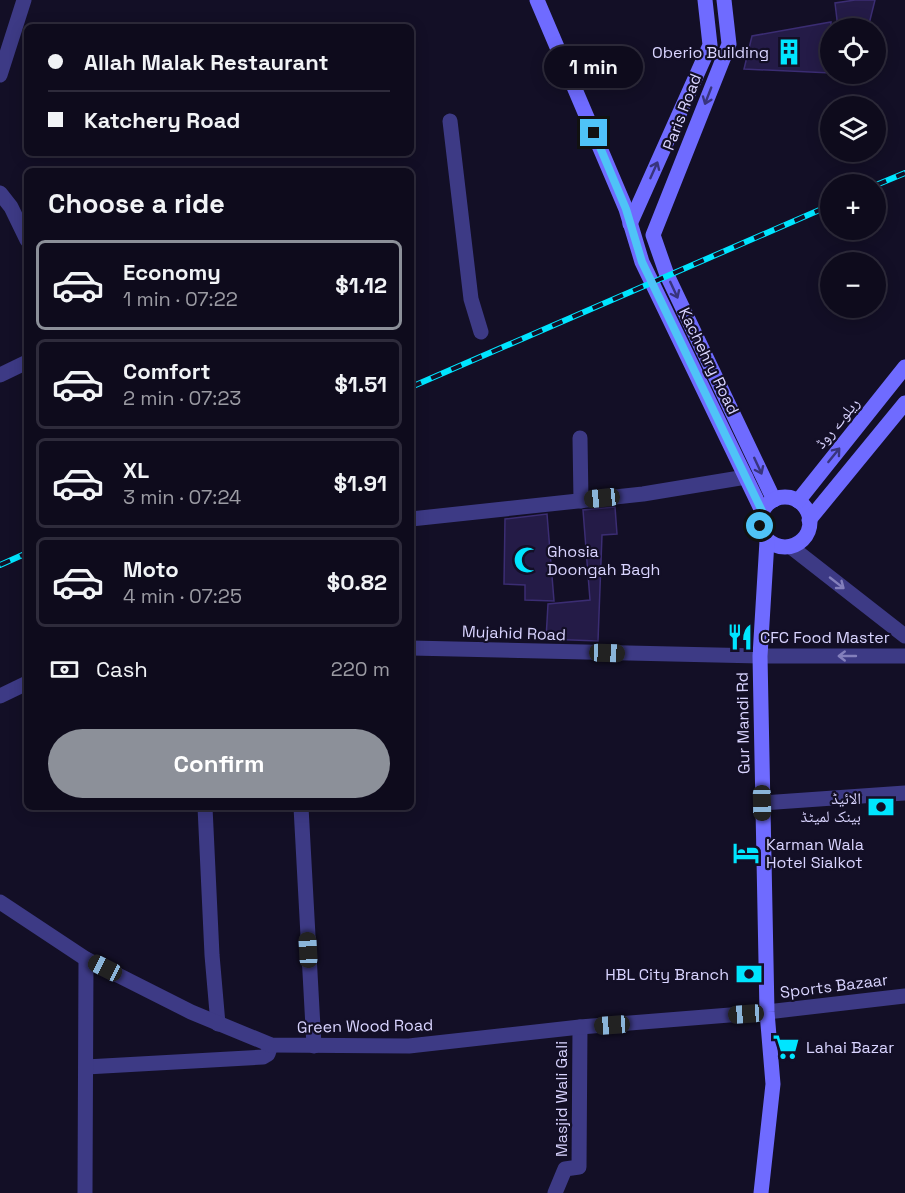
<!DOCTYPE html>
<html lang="en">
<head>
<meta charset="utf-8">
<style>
	body { margin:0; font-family:"Space Grotesk","Noto Naskh Arabic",sans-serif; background:#171425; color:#f1f3f6; height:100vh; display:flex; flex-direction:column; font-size:22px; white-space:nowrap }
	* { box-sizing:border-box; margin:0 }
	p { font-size:20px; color:#9b9ba3 }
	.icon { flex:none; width:33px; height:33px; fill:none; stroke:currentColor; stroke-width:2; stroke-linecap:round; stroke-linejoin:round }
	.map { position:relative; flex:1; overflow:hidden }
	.details { position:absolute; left:24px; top:168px; width:390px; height:642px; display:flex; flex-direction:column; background:#0e0b1c; border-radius:9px; box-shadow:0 3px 15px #0003,0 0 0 2px #2e2b3b }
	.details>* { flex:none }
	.guide { position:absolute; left:24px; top:24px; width:390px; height:132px; border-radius:9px; box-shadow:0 3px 15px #0003,0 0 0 2px #2e2b3b; display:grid; align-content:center; height:132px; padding:0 24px; background:#0e0b1c }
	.tools { position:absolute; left:820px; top:18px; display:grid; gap:12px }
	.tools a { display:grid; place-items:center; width:66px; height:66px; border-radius:50%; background:#0e0b1c; box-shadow:0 3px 15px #0003,0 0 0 2px #2e2b3b; font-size:30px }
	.end { position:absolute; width:27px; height:27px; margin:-14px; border:8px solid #4fc3f7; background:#111; box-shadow:0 0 0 3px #111 }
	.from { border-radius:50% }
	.bubble { position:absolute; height:42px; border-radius:21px; background:#0e0b1c; box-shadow:0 3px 15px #0003,0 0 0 2px #2e2b3b; font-size:20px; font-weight:800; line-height:42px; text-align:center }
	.car { position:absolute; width:18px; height:36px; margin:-18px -9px; border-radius:8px; box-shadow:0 0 4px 2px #0007; background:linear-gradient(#222 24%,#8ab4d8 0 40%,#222 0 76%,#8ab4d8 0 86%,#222 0) }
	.guide b { display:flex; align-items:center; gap:21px; height:57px; font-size:22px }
	.guide b+b { border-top:2px solid #2e2b3b }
	.guide i { width:15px; height:15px; background:#f1f3f6 }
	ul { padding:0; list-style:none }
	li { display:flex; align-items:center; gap:18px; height:90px; margin:0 12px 9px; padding:0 12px; border:3px solid #2e2b3b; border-radius:9px }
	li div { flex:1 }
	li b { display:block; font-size:22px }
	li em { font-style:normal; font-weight:800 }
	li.active { border-color:#8c9099 }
	li>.icon { width:54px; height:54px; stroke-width:1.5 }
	h2 { padding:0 24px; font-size:27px; line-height:72px }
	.pay { display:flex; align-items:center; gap:15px; height:66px; padding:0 24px; font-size:22px }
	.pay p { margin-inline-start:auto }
	.primary-button { display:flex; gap:12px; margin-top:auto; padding:12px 24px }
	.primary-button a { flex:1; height:69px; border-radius:36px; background:#8c9099; color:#fff; font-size:24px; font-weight:800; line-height:69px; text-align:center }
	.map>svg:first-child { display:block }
	.building { fill:#241b47; stroke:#3b2d73; stroke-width:1.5 }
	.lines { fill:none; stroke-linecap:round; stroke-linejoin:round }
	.minor { stroke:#3d3a85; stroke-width:15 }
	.tertiary { stroke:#3d3a85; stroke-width:15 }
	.secondary { stroke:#6f6bff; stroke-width:15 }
	.rail-casing { stroke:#00e5ff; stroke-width:6 }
	.rail { stroke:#130f26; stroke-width:4; stroke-dasharray:11; stroke-linecap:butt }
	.oneway { stroke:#38347d }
	.oneway2 { stroke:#837fbc }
	.route { stroke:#4fc3f7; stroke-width:8 }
	.labels { text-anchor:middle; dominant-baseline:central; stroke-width:4.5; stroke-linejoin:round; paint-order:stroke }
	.poi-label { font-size:16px; fill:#d9d4ff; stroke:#130f26; text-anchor:start }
	.street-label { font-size:16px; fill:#d9d4ff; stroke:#130f26 }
</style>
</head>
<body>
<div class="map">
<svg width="905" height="1193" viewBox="0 0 905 1193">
	<rect width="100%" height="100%" fill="#130f26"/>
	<g class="building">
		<path d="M855,0H875L868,28H838L835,3Z"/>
		<path d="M831,22V73L744,69L752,36Z"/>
		<path d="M615,507L617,534L602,535L598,641L546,639L548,604L590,600L583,510Z"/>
		<path d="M547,514L554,601L525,600V585L504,584L505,519Z"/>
	</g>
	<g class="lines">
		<g class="minor">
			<path d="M450,121L471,299L481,332"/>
			<path d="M0,193L11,207L27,240"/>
			<path d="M0,375L27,362"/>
			<path d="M580,438L581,501"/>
			<path d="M411,519L643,494L746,477"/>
			<path d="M791,547L905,636"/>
			<path d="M760,656H905"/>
			<path d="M205,807L212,955L218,1024"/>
			<path d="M301,807L314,1046"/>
			<path d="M767,1012L905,996"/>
			<path d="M86,1067L263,1057L268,1054L271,1045"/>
			<path d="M85,1193L86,959"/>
			<path d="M555,1193L565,1169L579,1167L580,1027"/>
		</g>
		<g class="tertiary">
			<path d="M0,75L24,0"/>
			<path d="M411,648L760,656"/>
			<path d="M0,696L27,683"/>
			<path d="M762,803L905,793"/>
			<path d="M0,902L86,959L191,1012L271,1045L409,1046L580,1027L767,1012"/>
		</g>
		<g class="secondary">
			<path d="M537,0L626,209L642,262L762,511"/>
			<path d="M724,0L729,44L653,235L667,275L774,500"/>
			<path d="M630,224L710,45L705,0"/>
			<circle cx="785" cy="522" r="25"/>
			<path d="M798,501L905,367"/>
			<path d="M809,520L905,403"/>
			<path d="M761,1193L773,1084L767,1012L760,656L767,541"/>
		</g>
		<g class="rail-casing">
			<g id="rail">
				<path d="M876,185L905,173"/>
				<path d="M411,387L831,205"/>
				<path d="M0,565L27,553"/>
			</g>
		</g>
		<use href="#rail" class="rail"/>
	</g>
	<defs><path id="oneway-shaft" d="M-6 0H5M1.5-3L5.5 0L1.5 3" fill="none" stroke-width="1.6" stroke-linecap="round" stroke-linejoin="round" transform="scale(1.5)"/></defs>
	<g class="oneway">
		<use href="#oneway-shaft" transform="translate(708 96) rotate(111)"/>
		<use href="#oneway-shaft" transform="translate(654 170) rotate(-66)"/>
		<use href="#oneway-shaft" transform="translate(674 290) rotate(65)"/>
		<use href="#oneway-shaft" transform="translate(834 455) rotate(-51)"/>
		<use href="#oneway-shaft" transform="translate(758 466) rotate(65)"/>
	</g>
	<g class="oneway2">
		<use href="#oneway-shaft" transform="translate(837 583) rotate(38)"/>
		<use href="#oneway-shaft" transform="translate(847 656) rotate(180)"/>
	</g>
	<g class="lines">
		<path class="route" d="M594,133L626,209L642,262L762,511L760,526"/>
	</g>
	<defs>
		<g id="building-bare" transform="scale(2.07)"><path d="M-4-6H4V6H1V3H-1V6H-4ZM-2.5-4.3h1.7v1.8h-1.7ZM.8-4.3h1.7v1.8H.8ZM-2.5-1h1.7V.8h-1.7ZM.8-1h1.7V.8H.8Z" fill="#00e5ff" stroke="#130f26" stroke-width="2.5" paint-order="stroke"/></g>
		<g id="mosque-bare" transform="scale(2.07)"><path d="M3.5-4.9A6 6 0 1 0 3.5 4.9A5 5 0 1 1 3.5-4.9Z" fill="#00e5ff" stroke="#130f26" stroke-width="2.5" paint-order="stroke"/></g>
		<g id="restaurant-bare" transform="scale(2.07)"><path d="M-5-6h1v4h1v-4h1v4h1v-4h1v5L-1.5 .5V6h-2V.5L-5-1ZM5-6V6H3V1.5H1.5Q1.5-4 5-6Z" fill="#00e5ff" stroke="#130f26" stroke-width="2.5" paint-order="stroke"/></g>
		<g id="bank-bare" transform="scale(2.07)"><path d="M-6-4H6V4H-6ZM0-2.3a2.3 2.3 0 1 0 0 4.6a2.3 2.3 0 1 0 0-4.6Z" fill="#00e5ff" stroke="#130f26" stroke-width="2.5" paint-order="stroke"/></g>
		<g id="hotel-bare" transform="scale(2.07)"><path d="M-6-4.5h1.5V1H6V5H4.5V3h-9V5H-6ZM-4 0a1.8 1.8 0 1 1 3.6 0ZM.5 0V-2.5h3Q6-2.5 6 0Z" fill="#00e5ff" stroke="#130f26" stroke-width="2.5" paint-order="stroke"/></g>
		<g id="supermarket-bare" transform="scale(2.07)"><path d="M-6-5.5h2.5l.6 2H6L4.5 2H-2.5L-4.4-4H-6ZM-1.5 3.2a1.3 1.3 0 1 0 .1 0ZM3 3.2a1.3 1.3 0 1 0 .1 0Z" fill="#00e5ff" stroke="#130f26" stroke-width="2.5" paint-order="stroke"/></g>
	</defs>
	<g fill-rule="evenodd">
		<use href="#building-bare" x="789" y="52"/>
		<use href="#mosque-bare" x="527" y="560"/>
		<use href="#restaurant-bare" x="740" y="637"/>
		<use href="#bank-bare" x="881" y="807"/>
		<use href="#hotel-bare" x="746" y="853"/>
		<use href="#bank-bare" x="749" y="974"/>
		<use href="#supermarket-bare" x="786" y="1047"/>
	</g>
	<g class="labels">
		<g class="poi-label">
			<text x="769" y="52" text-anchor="end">Oberio Building</text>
			<text x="547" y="551">Ghosia<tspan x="547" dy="18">Doongah Bagh</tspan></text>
			<text x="760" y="637">CFC Food Master</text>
			<text x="861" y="798" text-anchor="end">الائیڈ<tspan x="861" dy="18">بینک لمیٹڈ</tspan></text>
			<text x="766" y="844">Karman Wala<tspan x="766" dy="18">Hotel Sialkot</tspan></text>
			<text x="729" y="974" text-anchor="end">HBL City Branch</text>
			<text x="806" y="1047">Lahai Bazar</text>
		</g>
		<g class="street-label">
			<text transform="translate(682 112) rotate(-69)">Paris Road</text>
			<text transform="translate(709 361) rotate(64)">Kachehry Road</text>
			<text transform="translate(837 423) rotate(-51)">ریلوے روڈ</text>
			<text transform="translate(514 633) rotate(2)">Mujahid Road</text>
			<text transform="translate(743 723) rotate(-91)">Gur Mandi Rd</text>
			<text transform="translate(834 986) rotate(-7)">Sports Bazaar</text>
			<text transform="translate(365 1026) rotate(-1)">Green Wood Road</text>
			<text transform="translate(561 1099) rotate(-90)">Masjid Wali Gali</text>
		</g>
	</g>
</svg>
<div class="tools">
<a><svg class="icon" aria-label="locate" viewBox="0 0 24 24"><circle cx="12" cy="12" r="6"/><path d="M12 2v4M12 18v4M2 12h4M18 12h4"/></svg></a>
<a><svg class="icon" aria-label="layers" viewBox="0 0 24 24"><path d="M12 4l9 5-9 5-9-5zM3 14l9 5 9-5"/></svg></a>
<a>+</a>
<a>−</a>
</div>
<i class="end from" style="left:760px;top:526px"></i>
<i class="end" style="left:594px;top:133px"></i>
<div class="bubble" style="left:544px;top:46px;width:99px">1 min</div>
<i class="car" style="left:602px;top:498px;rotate:264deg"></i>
<i class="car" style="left:607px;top:653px;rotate:92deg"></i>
<i class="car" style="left:762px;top:803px;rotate:179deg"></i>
<i class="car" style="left:308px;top:950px;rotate:357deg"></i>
<i class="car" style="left:105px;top:968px;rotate:297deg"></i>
<i class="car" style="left:746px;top:1014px;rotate:266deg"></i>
<i class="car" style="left:612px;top:1025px;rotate:266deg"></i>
<div class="guide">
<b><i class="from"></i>Allah Malak Restaurant</b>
<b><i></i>Katchery Road</b>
</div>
<section class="details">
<h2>Choose a ride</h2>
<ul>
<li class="active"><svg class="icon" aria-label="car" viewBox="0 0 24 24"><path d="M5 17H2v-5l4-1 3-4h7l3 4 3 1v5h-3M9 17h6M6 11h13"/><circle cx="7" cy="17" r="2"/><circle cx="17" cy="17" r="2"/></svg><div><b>Economy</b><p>1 min · 07:22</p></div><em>$1.12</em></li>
<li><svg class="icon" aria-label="car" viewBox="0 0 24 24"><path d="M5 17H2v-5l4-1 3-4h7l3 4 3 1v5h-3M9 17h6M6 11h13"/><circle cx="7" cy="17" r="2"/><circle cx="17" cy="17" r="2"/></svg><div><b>Comfort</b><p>2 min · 07:23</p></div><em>$1.51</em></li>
<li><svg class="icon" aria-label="car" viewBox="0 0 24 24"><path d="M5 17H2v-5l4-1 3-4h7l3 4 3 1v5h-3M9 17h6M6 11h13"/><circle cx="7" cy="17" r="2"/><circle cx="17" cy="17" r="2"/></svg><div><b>XL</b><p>3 min · 07:24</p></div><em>$1.91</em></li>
<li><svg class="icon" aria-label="car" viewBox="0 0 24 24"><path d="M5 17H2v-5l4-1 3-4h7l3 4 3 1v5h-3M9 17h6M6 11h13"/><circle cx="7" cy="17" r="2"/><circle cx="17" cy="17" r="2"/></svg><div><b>Moto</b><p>4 min · 07:25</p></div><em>$0.82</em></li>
</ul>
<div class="pay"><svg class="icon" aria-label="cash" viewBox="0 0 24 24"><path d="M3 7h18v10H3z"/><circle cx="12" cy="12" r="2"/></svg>Cash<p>220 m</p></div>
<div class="primary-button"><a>Confirm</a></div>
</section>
</div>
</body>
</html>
